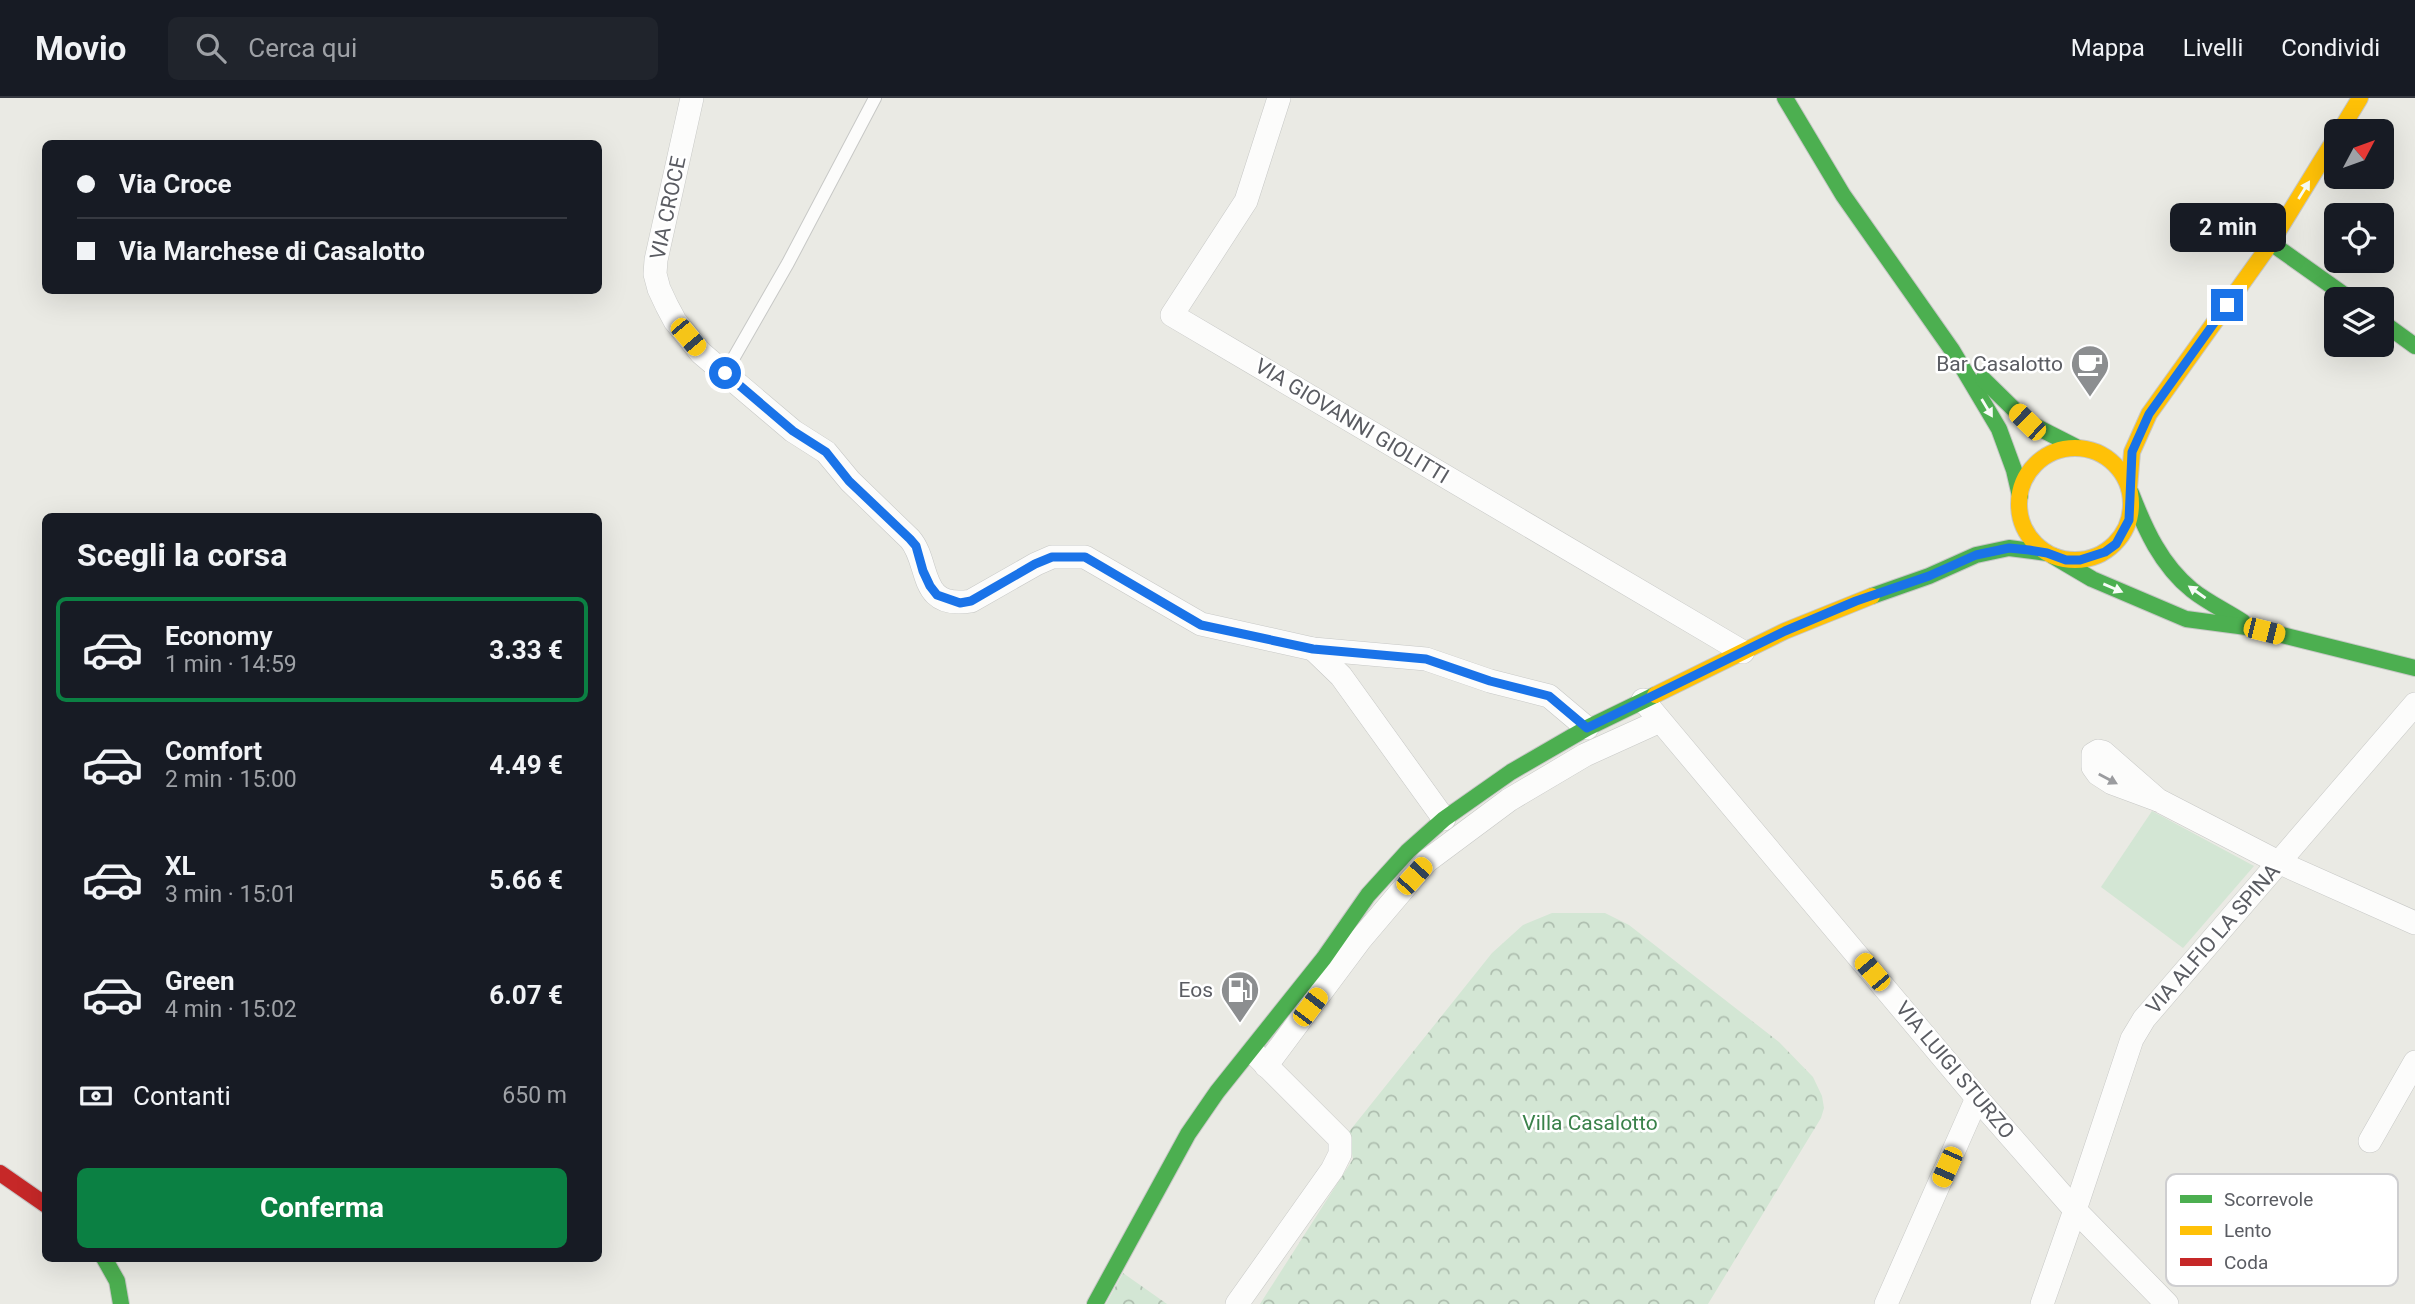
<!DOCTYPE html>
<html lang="it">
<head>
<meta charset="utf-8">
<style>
	body { margin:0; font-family:Roboto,sans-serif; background:#20242c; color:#f1f3f6; height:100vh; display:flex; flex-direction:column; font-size:26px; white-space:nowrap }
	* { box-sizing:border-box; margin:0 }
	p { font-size:23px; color:#9ea1a6 }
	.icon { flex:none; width:38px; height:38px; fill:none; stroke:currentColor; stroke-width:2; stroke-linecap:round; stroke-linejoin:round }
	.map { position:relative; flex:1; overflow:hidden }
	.side { position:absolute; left:42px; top:415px; width:560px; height:749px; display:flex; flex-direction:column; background:#171b24; border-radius:10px; box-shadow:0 7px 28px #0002 }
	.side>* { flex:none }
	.top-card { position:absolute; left:42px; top:42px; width:560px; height:154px; border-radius:10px; box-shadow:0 7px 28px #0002; display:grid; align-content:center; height:154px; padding:0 35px; background:#171b24 }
	.needle { width:46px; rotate:49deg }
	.tools { position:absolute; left:2324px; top:21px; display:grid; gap:14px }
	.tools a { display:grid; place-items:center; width:70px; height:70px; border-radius:10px; background:#171b24; box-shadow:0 7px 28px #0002; font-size:35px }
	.end { position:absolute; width:32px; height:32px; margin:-16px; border:9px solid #1a73e8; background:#fff; box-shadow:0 0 0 4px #fff }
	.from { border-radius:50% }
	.bubble { position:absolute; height:49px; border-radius:10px; background:#171b24; box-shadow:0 7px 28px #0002; font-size:23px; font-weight:700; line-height:49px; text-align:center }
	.car { position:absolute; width:21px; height:42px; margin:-21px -10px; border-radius:9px; box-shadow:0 0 5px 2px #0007; background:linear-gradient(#f5c518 24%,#345 0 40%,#f5c518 0 76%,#345 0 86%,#f5c518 0) }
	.top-card b { display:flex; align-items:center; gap:24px; height:66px; font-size:26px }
	.top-card b+b { border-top:2px solid #363941 }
	.top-card i { width:18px; height:18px; background:#f1f3f6 }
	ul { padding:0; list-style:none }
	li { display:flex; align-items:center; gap:21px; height:105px; margin:0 14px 10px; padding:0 21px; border:4px solid transparent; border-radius:10px }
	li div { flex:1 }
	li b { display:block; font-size:26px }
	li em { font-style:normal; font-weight:700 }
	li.current { border-color:#0b8043 }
	li>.icon { width:63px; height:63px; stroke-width:1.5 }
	h2 { padding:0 35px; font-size:32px; line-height:84px }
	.pay { display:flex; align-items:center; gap:18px; height:77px; padding:0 35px; font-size:26px }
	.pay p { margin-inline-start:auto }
	.button { display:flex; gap:14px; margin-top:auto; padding:14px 35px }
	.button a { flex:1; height:80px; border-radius:10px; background:#0b8043; color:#fff; font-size:28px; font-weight:700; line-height:80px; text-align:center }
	header { display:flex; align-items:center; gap:42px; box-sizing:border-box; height:98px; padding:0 35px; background:#171b24; border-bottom:2px solid #363941 }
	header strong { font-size:33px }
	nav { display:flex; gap:38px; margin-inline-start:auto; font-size:24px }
	.search { width:490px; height:63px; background:#20242c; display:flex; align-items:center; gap:18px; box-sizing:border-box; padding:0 24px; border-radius:10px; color:#9ea1a6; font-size:26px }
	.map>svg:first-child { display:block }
	.grass { fill:#d3e6d4 }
	.forest { fill:url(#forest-crowns) }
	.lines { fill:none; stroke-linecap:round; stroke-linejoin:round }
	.lane-casing { stroke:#c7c8c6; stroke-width:14 }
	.street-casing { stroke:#c7c8c6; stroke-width:24 }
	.fast-casing { stroke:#c7c7c6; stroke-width:18 }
	.slow-casing { stroke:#c7c7c6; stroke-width:18 }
	.jam-casing { stroke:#c7c7c6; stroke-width:18 }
	.lane { stroke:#fcfcfb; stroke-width:12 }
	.street { stroke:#fcfcfb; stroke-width:23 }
	.fast { stroke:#4caf50; stroke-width:16 }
	.slow { stroke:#ffc107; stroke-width:16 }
	.jam { stroke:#c62828; stroke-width:16 }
	.oneway { fill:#f6fbf6 }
	.oneway2 { fill:#9b9c9f }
	.route { stroke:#1a73e8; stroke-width:9 }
	.labels { text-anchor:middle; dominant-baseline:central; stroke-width:5; stroke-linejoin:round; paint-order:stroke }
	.street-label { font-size:21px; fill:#5a5c62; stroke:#fff }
	.poi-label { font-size:21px; fill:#5a5c62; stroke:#fff; text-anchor:end }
	.park-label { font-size:21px; fill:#3a824a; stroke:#fff }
	.key { fill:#fff; stroke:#ceced0; stroke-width:2 }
	.key-label { font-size:19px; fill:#5a5c62 }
</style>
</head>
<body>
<header>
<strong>Movio</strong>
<div class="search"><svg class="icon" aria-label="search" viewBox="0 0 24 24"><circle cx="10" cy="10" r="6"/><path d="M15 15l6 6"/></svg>Cerca qui</div>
<nav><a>Mappa</a><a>Livelli</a><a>Condividi</a></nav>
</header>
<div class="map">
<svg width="2415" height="1206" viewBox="0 0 2415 1206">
	<defs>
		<pattern id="forest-crowns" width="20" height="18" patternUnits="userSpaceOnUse" patternTransform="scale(1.75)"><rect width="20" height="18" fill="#d3e6d4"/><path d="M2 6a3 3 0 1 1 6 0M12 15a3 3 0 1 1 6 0" fill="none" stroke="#aebeaf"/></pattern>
	</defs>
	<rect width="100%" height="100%" fill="#eaeae4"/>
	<path class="grass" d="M2152,713L2254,768L2183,850L2101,789Z"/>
	<g class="forest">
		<path d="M1552,815H1605L1629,827L1779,944L1813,979L1822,998L1824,1010L1821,1020L1708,1206H1260L1353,1061L1348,1035L1492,855L1523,827Z"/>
		<path d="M1123,1175L1167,1206H1106Z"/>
	</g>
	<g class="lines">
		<g class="lane-casing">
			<path id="lane" d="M725,275L788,165L875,0"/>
		</g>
		<g class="street-casing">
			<g id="street">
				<path d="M692,0L656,162L655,176L659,191L667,208L675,223L701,255L793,333L826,354L850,383L910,441C931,465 917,512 971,503L1036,466L1052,459H1085L1201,526L1313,551L1426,561L1490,583L1549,598L1587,630"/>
				<path d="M1279,0L1246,103L1172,217L1743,554"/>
				<path d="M1313,551L1341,578L1444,721"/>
				<path d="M1643,602L1977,1000L2075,1112L2167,1206"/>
				<path d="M2158,702L2103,654L2098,653L2093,656V669L2098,676L2112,685L2158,702L2278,764L2415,825"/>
				<path d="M1266,968L1360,842L1427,763L1509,702L1585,657L1660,623"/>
				<path d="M2370,1043L2415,964"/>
				<path d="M1237,1206L1332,1072L1340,1056V1041L1256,957"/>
				<path d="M1886,1206L1977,1000"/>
				<path d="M2042,1206L2075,1112L2132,941L2144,921L2415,606"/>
			</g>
		</g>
		<g class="fast-casing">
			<g id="fast">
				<path d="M1785,0L1843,97L1952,252L1999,331L2014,372L2020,398"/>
				<path d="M2271,145L2350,201"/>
				<path d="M2382,224L2415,248"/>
				<path d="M1983,281L2027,324L2076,349"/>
				<path d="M2131,395C2145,431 2161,467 2192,492C2207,504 2226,513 2243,524"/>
				<path d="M2053,458L2092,481L2186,521L2254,530L2415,570"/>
				<path d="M1872,498L1929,478L1976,457L2009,450L2047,455"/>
				<path d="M104,1160L117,1183L121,1206"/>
				<path d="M1095,1206L1188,1036L1217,994L1324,860L1368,797L1408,753L1444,721L1511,674L1587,630L1655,597"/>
			</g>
		</g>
		<g class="slow-casing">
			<g id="slow">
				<path d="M2340,33L2360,0"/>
				<circle cx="2075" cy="406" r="56"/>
				<path d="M2129,390L2132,354L2149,316L2271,145L2336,39"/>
				<path d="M1655,597L1785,533L1872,498"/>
			</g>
		</g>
		<g class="jam-casing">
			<path id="jam" d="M0,1075L46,1107"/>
		</g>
		<use href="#lane" class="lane"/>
		<use href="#street" class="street"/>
		<use href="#fast" class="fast"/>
		<use href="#slow" class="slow"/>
		<use href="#jam" class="jam"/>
	</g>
	<defs><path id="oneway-solid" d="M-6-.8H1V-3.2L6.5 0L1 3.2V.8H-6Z" transform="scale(1.75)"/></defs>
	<g class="oneway">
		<use href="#oneway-solid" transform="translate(2304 92) rotate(-58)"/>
		<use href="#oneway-solid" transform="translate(1987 310) rotate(59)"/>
		<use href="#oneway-solid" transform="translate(2113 490) rotate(23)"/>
		<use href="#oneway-solid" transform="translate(2197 494) rotate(-145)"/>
	</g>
	<use class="oneway2" href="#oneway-solid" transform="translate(2108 681) rotate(28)"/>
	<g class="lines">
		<path class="route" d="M725,275L793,333L826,354L849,383L910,441L916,448L923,473L930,488L937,497L960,505L971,503L1035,466L1052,459H1085L1201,527L1313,551L1426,561L1490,583L1549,598L1587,630L1785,533L1856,503L1929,478L1976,457L2009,450L2029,452L2047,455L2066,462H2080L2105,454L2116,446L2129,422L2132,354L2149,316L2227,207"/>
	</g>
	<defs>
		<g id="cafe-pin" transform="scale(2.0125)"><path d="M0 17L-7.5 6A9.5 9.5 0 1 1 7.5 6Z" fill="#8c8e90" stroke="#fff"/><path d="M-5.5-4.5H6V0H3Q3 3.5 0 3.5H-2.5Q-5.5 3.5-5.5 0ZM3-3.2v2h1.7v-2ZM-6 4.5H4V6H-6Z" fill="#fff"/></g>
		<g id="fuel-pin" transform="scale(2.0125)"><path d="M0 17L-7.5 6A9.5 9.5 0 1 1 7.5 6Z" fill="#8c8e90" stroke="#fff"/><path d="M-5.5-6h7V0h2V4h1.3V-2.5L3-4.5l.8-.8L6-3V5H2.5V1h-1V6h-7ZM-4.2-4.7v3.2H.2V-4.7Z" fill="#fff"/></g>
	</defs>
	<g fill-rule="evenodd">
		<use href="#cafe-pin" x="2090" y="266"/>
		<use href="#fuel-pin" x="1240" y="892"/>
	</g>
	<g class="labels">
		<g class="street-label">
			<text transform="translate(668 110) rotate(-78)">VIA CROCE</text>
			<text transform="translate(1352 323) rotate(31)">VIA GIOVANNI GIOLITTI</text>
			<text transform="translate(2213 841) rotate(-49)">VIA ALFIO LA SPINA</text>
			<text transform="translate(1955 972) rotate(50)">VIA LUIGI STURZO</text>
		</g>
		<g class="poi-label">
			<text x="2063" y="266">Bar Casalotto</text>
			<text x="1213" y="892">Eos</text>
		</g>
		<g class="park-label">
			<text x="1590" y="1025">Villa Casalotto</text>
		</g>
	</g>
	<rect x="2166" y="1076" width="232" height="112" rx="10" class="key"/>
	<rect x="2180" y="1097" width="32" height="8" fill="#4caf50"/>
	<rect x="2180" y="1128" width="32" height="9" fill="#ffc107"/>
	<rect x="2180" y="1160" width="32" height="8" fill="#c62828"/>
	<g class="key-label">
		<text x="2224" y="1108">Scorrevole</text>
		<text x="2224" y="1139">Lento</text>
		<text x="2224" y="1171">Coda</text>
	</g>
</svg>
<div class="tools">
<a><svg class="needle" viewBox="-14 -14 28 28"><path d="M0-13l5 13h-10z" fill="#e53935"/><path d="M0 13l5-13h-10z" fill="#9ea1a6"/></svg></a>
<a><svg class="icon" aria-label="locate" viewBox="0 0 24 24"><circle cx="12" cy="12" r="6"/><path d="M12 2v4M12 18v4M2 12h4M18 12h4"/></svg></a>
<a><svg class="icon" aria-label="layers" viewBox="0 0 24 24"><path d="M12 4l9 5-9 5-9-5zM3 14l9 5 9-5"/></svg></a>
</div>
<i class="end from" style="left:725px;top:275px"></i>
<i class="end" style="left:2227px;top:207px"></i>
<div class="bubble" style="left:2170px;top:105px;width:116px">2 min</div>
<i class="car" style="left:688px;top:239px;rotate:140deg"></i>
<i class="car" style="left:2027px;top:324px;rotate:314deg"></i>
<i class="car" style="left:2264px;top:533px;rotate:104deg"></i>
<i class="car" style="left:1414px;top:778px;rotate:42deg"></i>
<i class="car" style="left:1872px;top:874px;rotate:320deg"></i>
<i class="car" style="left:1310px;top:909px;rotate:37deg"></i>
<i class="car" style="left:1947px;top:1069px;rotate:204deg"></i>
<div class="top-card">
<b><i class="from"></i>Via Croce</b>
<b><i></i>Via Marchese di Casalotto</b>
</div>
<section class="side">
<h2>Scegli la corsa</h2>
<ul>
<li class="current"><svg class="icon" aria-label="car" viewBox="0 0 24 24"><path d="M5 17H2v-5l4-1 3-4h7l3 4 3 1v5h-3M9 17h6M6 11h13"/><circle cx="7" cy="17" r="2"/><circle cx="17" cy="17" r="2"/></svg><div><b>Economy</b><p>1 min · 14:59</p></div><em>3.33 €</em></li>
<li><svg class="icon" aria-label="car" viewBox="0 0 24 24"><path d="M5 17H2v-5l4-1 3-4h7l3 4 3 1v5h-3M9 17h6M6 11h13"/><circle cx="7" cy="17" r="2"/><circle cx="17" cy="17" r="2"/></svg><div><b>Comfort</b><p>2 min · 15:00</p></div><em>4.49 €</em></li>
<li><svg class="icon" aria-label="car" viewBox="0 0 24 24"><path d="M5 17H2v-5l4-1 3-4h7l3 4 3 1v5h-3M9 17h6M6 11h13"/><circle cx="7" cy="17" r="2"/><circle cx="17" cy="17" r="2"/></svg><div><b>XL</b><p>3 min · 15:01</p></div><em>5.66 €</em></li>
<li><svg class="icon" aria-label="car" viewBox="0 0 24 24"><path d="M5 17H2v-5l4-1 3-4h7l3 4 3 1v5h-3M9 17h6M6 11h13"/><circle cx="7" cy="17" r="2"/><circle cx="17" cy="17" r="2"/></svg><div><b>Green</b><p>4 min · 15:02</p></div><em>6.07 €</em></li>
</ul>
<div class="pay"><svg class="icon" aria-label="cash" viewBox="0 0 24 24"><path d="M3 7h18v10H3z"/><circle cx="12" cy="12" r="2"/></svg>Contanti<p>650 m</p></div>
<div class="button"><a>Conferma</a></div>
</section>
</div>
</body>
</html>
